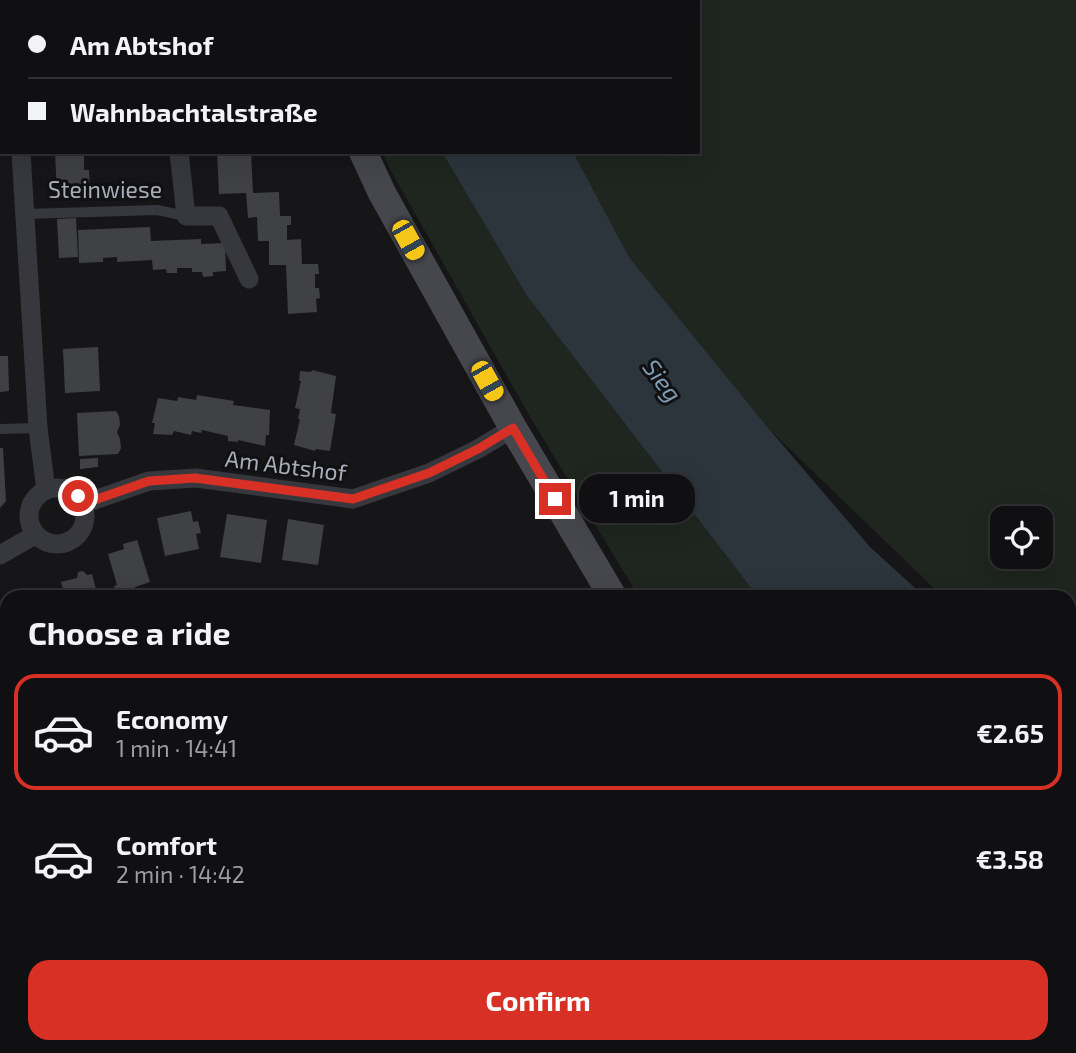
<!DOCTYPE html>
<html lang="en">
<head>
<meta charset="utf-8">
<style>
	body { margin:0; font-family:"Exo 2",sans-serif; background:#1e1e20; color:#f1f3f6; height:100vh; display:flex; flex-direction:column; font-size:26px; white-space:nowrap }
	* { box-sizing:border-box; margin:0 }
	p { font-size:23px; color:#9c9d9f }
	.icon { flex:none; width:38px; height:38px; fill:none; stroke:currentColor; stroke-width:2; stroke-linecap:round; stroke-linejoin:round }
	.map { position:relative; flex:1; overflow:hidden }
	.sheet { position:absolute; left:0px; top:590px; width:1076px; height:464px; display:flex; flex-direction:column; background:#101012; border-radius:21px 21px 0 0; box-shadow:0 7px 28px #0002,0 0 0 2px #303032 }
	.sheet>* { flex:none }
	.guide { position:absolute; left:0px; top:0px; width:700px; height:154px; box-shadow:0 7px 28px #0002,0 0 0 2px #303032; display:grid; align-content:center; height:154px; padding:0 28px; background:#101012 }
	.controls { position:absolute; left:990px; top:506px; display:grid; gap:14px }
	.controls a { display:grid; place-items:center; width:63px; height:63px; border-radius:14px; background:#101012; box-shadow:0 7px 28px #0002,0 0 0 2px #303032; font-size:35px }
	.end { position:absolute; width:32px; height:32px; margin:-16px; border:9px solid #d93025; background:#fff; box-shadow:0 0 0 4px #fff }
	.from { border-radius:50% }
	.bubble { position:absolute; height:49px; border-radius:21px; background:#101012; box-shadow:0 7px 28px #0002,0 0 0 2px #303032; font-size:23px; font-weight:700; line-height:49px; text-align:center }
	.car { position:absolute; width:21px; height:42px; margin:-21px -10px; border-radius:9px; box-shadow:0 0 5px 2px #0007; background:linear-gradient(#f5c518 24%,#345 0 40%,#f5c518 0 76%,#345 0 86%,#f5c518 0) }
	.guide b { display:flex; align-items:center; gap:24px; height:66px; font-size:26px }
	.guide b+b { border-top:2px solid #303032 }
	.guide i { width:18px; height:18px; background:#f1f3f6 }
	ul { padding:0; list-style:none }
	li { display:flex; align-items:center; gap:21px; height:116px; margin:0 14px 10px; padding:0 14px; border:4px solid transparent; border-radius:21px }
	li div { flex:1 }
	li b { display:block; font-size:26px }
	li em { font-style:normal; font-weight:700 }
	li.selected { border-color:#d93025 }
	li>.icon { width:63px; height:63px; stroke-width:1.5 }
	h2 { padding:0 28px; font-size:32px; line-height:84px }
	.action { display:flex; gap:14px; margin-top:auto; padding:14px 28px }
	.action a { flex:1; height:80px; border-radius:21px; background:#d93025; color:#fff; font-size:28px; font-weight:700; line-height:80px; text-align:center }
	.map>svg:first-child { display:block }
	.green { fill:#1e261f; fill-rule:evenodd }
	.water { fill:#2c353c }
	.building { fill:#404145 }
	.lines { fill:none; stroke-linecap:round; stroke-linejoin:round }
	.lane { stroke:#37383d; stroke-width:10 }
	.street { stroke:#37383d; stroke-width:19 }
	.secondary { stroke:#45474d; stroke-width:28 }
	.route { stroke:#d93025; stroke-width:9 }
	.labels { text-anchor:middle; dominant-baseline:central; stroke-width:6; stroke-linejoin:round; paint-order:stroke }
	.street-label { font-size:23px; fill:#a8adb8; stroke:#111113 }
	.water-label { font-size:24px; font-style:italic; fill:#7f9bb3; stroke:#111113 }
</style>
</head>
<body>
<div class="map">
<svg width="1076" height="1053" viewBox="0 0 1076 1053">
	<rect width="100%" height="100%" fill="#161618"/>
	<g class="green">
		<path d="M495,0H1076V725L1069,719V597H943L769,429L629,257L573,152H698V2ZM1003,518H1041V556H1003Z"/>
		<path d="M382,152H442L527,296L758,597H639L529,415L391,171Z"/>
		<path d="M1069,899L1076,905V1053H976L969,1047L1069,1046Z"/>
	</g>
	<g class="water">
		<path d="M442,152H573L629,257L769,429L870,547L925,597H758L527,296Z"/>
		<path d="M1069,729L1076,735V905L1069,899Z"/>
	</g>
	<g class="building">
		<path d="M55,152H92V154L84,155V170H89L90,194L57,196Z"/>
		<path d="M217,152H251L253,193L279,192L280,216H291V225H287V240L301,239L302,264H318L319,274H315V288H319L320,298L316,299L317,312L288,314L286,265H269V241H258L257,217L248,218L246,193L219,194Z"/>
		<path d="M76,218L78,257L59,258L57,219Z"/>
		<path d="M150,227L151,241L201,239V244L225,243L226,271L213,272V276L203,277L202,272H192V268H177V273H167L166,269L153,270L152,260L117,262V257L103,258V262L79,263L78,230Z"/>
		<path d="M98,347L100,391L65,393L63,349Z"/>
		<path d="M0,356H8L9,391L0,392Z"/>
		<path d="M312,370L336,376L331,413L336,414L330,451L316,449L315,451L294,445L300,419H298L300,409L295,408L301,381H299L300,371L311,372Z"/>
		<path d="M197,395L234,401L233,405L270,410L269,435H266L265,446L238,440V442L228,441V436L202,430L201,433L192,431L191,435L174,431L172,435L153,434L155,423H152L158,398L177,401L178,397L196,400Z"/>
		<path d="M116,411L119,416L120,425L117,432L120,439L121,448L118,454L79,456L77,413Z"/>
		<path d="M0,448H3L6,501L0,508Z"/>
		<path d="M98,458V467L80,469V459Z"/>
		<path d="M191,511L193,522L198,521L201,533L196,534L199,549L165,556L157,518Z"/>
		<path d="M227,514L267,520L261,563L220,557Z"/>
		<path d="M288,519L324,525L318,565L282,560Z"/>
		<path d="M137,540L150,582L135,587L136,590L132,593L117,596L114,586L117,585L108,554L124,549L123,544Z"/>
		<path d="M83,571L87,575L92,574L98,597H65L61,582L77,578L78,572Z"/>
	</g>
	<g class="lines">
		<g class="lane">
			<path d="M25,214L157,210L186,216"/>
			<path d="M0,429L38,428"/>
			<path d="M10,1053V1046"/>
			<path d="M892,1053L900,1046"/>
		</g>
		<g class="street">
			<path d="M7,0V2"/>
			<path d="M140,0L141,2"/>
			<path d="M21,152L38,428L46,490"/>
			<path d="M179,152L186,216H219L249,279"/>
			<circle cx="57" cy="516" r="28"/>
			<path d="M83,504L149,481L196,478L353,499L429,473L478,449L513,428"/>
			<path d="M0,555L35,535"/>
		</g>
		<g class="secondary">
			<path d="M292,0L293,2"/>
			<path d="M363,152L382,193L513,428L613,597"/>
			<path d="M948,1046L954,1053"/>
		</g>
	</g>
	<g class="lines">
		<path class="route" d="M78,496L83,504L149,481L195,478L353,499L429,473L478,449L513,428L555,499"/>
	</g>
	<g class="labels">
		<g class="street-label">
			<text x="105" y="189">Steinwiese</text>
			<text transform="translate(286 465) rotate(7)">Am Abtshof</text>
		</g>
		<g class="water-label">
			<text transform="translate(663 380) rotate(53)">Sieg</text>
		</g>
	</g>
</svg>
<div class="controls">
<a><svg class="icon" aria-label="locate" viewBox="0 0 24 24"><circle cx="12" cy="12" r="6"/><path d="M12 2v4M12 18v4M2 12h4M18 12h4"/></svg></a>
</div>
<i class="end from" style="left:78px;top:496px"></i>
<i class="end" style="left:555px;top:499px"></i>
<div class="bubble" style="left:579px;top:474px;width:116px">1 min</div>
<i class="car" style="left:408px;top:240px;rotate:151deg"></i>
<i class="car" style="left:487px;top:381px;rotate:151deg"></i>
<div class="guide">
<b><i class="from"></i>Am Abtshof</b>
<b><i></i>Wahnbachtalstraße</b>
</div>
<section class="sheet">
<h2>Choose a ride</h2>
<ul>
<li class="selected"><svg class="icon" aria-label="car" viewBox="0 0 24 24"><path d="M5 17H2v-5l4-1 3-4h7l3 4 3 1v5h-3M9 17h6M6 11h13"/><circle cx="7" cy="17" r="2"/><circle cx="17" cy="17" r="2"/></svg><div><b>Economy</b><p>1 min · 14:41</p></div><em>€2.65</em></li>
<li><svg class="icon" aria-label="car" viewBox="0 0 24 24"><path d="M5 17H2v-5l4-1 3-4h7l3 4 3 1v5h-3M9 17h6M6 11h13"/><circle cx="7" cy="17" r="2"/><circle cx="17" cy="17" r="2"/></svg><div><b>Comfort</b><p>2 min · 14:42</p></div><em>€3.58</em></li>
</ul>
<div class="action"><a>Confirm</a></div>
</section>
</div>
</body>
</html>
